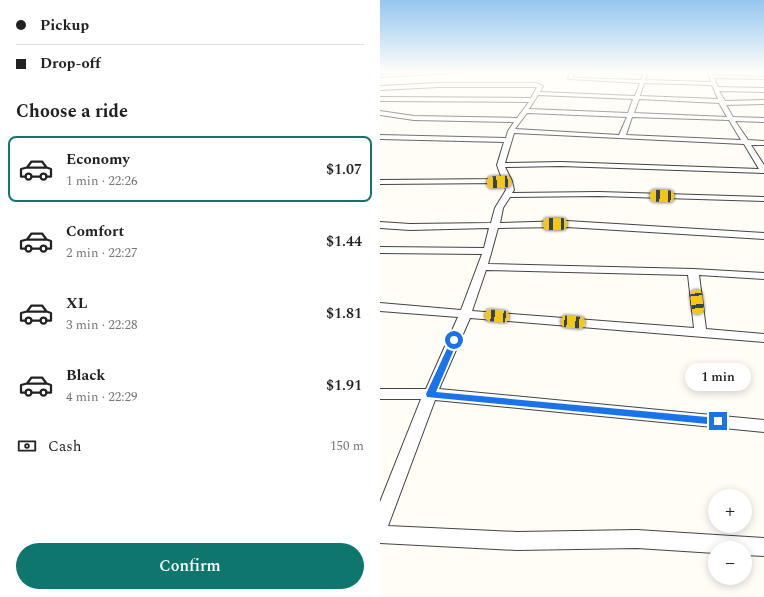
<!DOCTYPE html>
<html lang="en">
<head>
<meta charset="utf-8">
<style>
	body { margin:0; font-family:Spectral,serif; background:#f2f2f2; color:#222; height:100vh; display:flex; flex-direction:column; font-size:15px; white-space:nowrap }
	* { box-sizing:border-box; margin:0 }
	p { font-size:13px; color:#767676 }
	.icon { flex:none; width:22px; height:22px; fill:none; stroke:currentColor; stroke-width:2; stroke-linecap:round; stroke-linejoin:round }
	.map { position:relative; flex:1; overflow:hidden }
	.panel { display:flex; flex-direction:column; background:#fff; width:380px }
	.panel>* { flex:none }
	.guide { display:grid; align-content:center; height:88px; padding:0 16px; background:#fff }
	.controls { position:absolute; left:328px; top:489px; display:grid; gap:8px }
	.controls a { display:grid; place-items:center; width:44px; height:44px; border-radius:50%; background:#fff; box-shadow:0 2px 10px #0003; font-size:20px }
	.end { position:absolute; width:18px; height:18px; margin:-9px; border:5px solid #1a73e8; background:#fff; box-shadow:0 0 0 2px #fff }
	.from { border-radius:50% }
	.bubble { position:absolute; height:28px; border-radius:14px; background:#fff; box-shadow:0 2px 10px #0003; font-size:13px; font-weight:600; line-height:28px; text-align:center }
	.car { position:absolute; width:12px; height:24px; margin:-12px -6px; border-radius:5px; box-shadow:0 0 3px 1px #0007; background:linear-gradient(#f5c518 24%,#345 0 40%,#f5c518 0 76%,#345 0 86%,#f5c518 0) }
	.guide b { display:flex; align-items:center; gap:14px; height:38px; font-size:15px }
	.guide b+b { border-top:1px solid #e0e0e0 }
	.guide i { width:10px; height:10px; background:#222 }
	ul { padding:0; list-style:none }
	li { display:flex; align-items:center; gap:12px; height:66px; margin:0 8px 6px; padding:0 8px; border:2px solid transparent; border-radius:8px }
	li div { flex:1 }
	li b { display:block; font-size:15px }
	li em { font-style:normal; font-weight:600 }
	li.on { border-color:#0f766e }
	li>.icon { width:36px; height:36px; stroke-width:1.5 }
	h2 { padding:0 16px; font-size:18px; line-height:48px }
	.pay { display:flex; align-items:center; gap:10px; height:44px; padding:0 16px; font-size:15px }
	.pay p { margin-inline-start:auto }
	.primary-button { display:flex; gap:8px; margin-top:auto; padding:8px 16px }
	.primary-button a { flex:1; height:46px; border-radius:24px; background:#0f766e; color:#fff; font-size:16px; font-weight:600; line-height:46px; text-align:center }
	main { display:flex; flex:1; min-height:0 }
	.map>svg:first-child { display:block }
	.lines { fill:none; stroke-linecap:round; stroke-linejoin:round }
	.street-casing { stroke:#444; stroke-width:2 }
	.street { fill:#fff; fill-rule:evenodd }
	.route { fill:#1a73e8 }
</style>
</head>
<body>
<main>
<section class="panel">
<div class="guide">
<b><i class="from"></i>Pickup</b>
<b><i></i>Drop-off</b>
</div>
<h2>Choose a ride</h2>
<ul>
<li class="on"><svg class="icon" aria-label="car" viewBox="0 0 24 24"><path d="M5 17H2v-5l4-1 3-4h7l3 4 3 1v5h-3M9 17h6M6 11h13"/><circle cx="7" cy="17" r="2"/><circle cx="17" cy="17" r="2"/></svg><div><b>Economy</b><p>1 min · 22:26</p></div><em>$1.07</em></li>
<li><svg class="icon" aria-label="car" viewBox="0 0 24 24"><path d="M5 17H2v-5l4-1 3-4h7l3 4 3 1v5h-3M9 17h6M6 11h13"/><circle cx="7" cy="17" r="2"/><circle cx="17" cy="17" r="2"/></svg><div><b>Comfort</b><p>2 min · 22:27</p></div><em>$1.44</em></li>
<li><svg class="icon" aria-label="car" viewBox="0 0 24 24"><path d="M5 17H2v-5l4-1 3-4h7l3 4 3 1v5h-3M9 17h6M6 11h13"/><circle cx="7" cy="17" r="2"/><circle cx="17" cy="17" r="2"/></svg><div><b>XL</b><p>3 min · 22:28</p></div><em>$1.81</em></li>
<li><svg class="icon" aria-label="car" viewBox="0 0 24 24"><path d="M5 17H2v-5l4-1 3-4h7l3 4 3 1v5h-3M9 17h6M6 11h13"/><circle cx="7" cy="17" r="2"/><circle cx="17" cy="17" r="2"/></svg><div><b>Black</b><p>4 min · 22:29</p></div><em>$1.91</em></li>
</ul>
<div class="pay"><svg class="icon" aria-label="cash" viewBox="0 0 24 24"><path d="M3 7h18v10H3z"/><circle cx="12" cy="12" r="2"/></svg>Cash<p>150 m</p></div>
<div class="primary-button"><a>Confirm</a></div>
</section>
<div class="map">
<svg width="384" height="597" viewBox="0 0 384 597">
	<rect width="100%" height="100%" fill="#fffdf5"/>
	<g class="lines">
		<g class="street-casing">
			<g id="street">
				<path d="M51,72H89L0,77V75Z"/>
				<path d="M190,72H194L193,77L197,78L261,80L263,74L237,72H268L265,80L331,82L328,72H332L333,75L384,77V79L334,78L338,87L384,88V92L339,91L345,101L384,100V104L346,105L353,117L384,118V122L355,121L368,140L384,141V145H371L384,165V173L181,166L125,167L132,181L134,190L132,193L219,192L384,197V201L219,196L130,197L123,208L120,223L187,221L384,233V239L187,227L118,228L108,264L313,269L384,273V279L319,275L326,329L384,334V342L90,318L59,389L384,420V432L55,400L8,526L137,532L257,530L384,538V556L365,555V548H335V553L257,548L137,550L0,543V502L41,399H0V389H46L78,317L0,311V303L81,310L102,254L0,253V247L104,248L109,228L30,230L0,228V222L30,224L111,223L115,208L126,190L124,183L0,184V180L122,179L117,165L124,142L0,139V135L126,138L128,131L134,122L34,120L0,115V111L34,116L137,118L149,102L0,101V97L151,98L157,87H59L0,90V86L59,83H156L163,86L160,92L255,96L260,83L190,79L188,78ZM264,83L332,85L338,99L260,96ZM158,95L253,99L248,113L149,109ZM259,99L339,103L347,117L254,113ZM147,113L247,117L239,135L135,129ZM252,117L349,120L361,140L246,135ZM134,133L364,144L379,169L181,162L125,163ZM106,270L308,275L314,328L92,311Z"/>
			</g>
		</g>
		<use href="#street" class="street"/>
	</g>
	<linearGradient id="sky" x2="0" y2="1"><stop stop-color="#95c6ee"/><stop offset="0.46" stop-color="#fffefa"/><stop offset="1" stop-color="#fffefa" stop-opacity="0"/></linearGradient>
	<rect width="384" height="156" fill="url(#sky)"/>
	<path class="route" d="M72,338H77L78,340L56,392L338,418L343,421L338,425L47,397L46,394Z"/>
</svg>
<div class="controls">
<a>+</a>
<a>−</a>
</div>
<i class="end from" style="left:74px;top:340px"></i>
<i class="end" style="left:338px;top:421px"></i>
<div class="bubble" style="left:305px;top:363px;width:66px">1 min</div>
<i class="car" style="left:119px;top:182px;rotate:267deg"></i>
<i class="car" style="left:282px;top:196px;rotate:272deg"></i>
<i class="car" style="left:175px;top:224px;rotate:270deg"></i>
<i class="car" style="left:317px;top:302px;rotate:173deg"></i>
<i class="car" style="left:117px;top:316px;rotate:275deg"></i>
<i class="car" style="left:193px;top:322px;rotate:95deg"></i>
</div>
</main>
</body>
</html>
